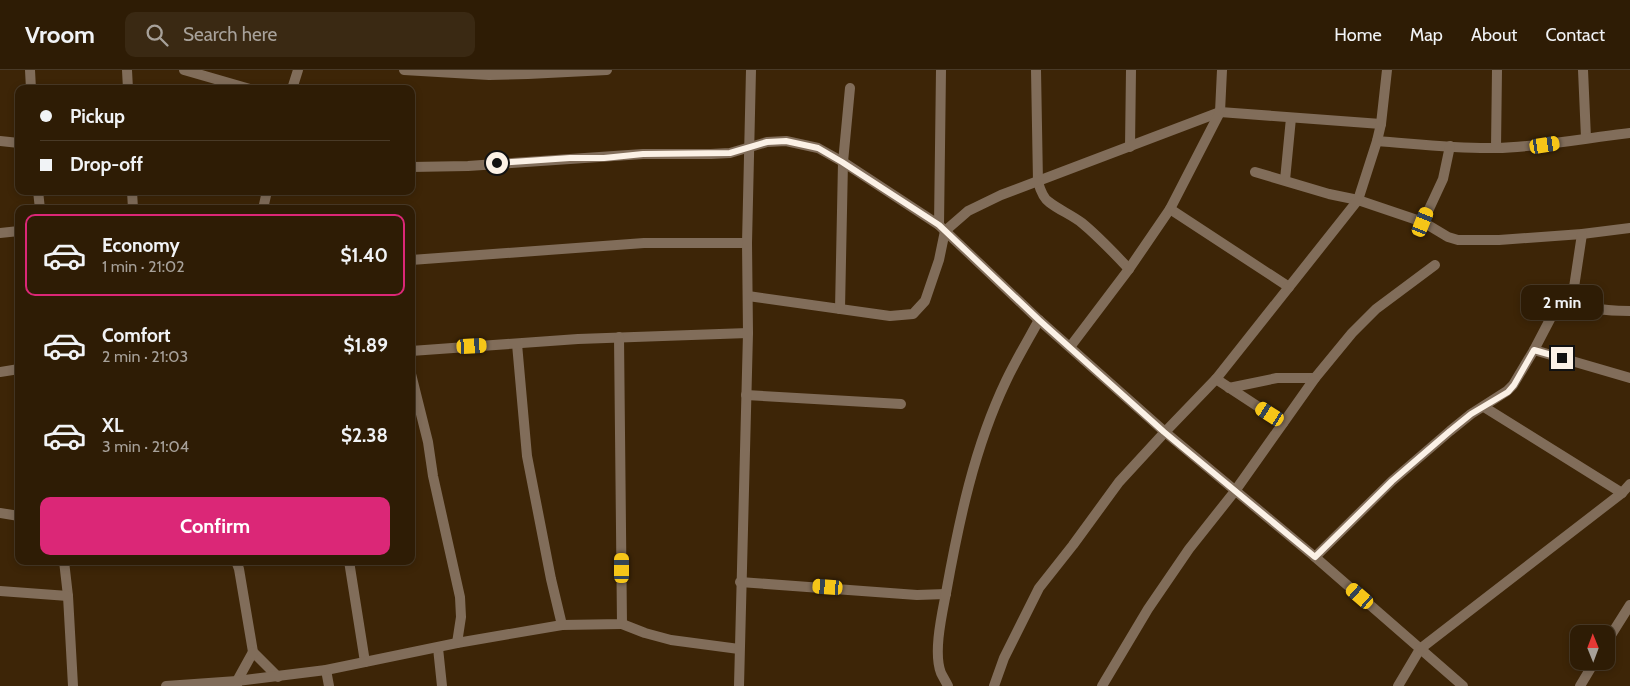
<!DOCTYPE html>
<html lang="en">
<head>
<meta charset="utf-8">
<style>
	body { margin:0; font-family:Cabin,sans-serif; background:#3a2913; color:#f1f3f6; height:100vh; display:flex; flex-direction:column; font-size:19px; white-space:nowrap }
	* { box-sizing:border-box; margin:0 }
	p { font-size:16px; color:#a7a19a }
	.icon { flex:none; width:28px; height:28px; fill:none; stroke:currentColor; stroke-width:2; stroke-linecap:round; stroke-linejoin:round }
	.map { position:relative; flex:1; overflow:hidden }
	.side { position:absolute; left:15px; top:135px; width:400px; height:360px; display:flex; flex-direction:column; background:#2e1c05; border-radius:10px; box-shadow:0 2px 8px #0003,0 0 0 1px #493a27 }
	.side>* { flex:none }
	.hud { position:absolute; left:15px; top:15px; width:400px; height:110px; border-radius:10px; box-shadow:0 2px 8px #0003,0 0 0 1px #493a27; display:grid; align-content:center; height:110px; padding:0 25px; background:#2e1c05 }
	.needle { width:32px; rotate:359deg }
	.fabs { position:absolute; left:1570px; top:555px; display:grid; gap:10px }
	.fabs a { display:grid; place-items:center; width:45px; height:45px; border-radius:10px; background:#2e1c05; box-shadow:0 2px 8px #0003,0 0 0 1px #493a27; font-size:25px }
	.end { position:absolute; width:22px; height:22px; margin:-11px; border:6px solid #fbf1e6; background:#111; box-shadow:0 0 0 2px #111 }
	.from { border-radius:50% }
	.bubble { position:absolute; height:35px; border-radius:10px; background:#2e1c05; box-shadow:0 2px 8px #0003,0 0 0 1px #493a27; font-size:16px; font-weight:700; line-height:35px; text-align:center }
	.car { position:absolute; width:15px; height:30px; margin:-15px -8px; border-radius:6px; box-shadow:0 0 4px 1px #0007; background:linear-gradient(#f5c518 24%,#345 0 40%,#f5c518 0 76%,#345 0 86%,#f5c518 0) }
	.hud b { display:flex; align-items:center; gap:18px; height:48px; font-size:19px }
	.hud b+b { border-top:1px solid #493a27 }
	.hud i { width:12px; height:12px; background:#f1f3f6 }
	ul { padding:9px 0 0; list-style:none }
	li { display:flex; align-items:center; gap:15px; height:82px; margin:0 10px 8px; padding:0 15px; border:2px solid transparent; border-radius:10px }
	li div { flex:1 }
	li b { display:block; font-size:19px }
	li em { font-style:normal; font-weight:700 }
	li.current { border-color:#db2777 }
	li>.icon { width:45px; height:45px; stroke-width:1.5 }
	.primary-button { display:flex; gap:10px; margin-top:auto; padding:10px 25px }
	.primary-button a { flex:1; height:58px; border-radius:10px; background:#db2777; color:#fff; font-size:20px; font-weight:700; line-height:58px; text-align:center }
	header { display:flex; align-items:center; gap:30px; box-sizing:border-box; height:70px; padding:0 25px; background:#2e1c05; border-bottom:1px solid #493a27 }
	header strong { font-size:24px }
	nav { display:flex; gap:28px; margin-inline-start:auto; font-size:18px }
	.search { width:350px; height:45px; background:#3a2913; display:flex; align-items:center; gap:12px; box-sizing:border-box; padding:0 18px; border-radius:10px; color:#a7a19a; font-size:19px }
	.map>svg:first-child { display:block }
	.lines { fill:none; stroke-linecap:round; stroke-linejoin:round }
	.street { stroke:#816d5a; stroke-width:10 }
	.route { stroke:#fbf1e6; stroke-width:6 }
</style>
</head>
<body>
<header>
<strong>Vroom</strong>
<div class="search"><svg class="icon" aria-label="search" viewBox="0 0 24 24"><circle cx="10" cy="10" r="6"/><path d="M15 15l6 6"/></svg>Search here</div>
<nav><a>Home</a><a>Map</a><a>About</a><a>Contact</a></nav>
</header>
<div class="map">
<svg width="1630" height="616" viewBox="0 0 1630 616">
	<rect width="100%" height="100%" fill="#3d2507"/>
	<g class="lines">
		<g class="street">
			<path d="M30,0L31,19"/>
			<path d="M127,0L128,19"/>
			<path d="M184,0L250,19"/>
			<path d="M404,0L489,5L528,4L607,0"/>
			<path d="M1036,0L1038,112C1040,119 1043,128 1049,132C1059,140 1072,145 1082,153C1099,167 1114,183 1129,199"/>
			<path d="M1583,0L1586,68"/>
			<path d="M292,19L298,0"/>
			<path d="M0,71L19,73"/>
			<path d="M1377,71C1417,74 1457,79 1496,78C1541,77 1586,68 1630,63"/>
			<path d="M1130,77L1131,0"/>
			<path d="M1496,78L1497,0"/>
			<path d="M411,97L468,96L643,84H711L730,83L767,72L786,71L818,78L843,92L939,155L1039,250L1165,362L1315,487L1463,616"/>
			<path d="M1255,102L1329,124L1358,130L1423,152L1448,167L1458,170H1499L1582,164L1630,158"/>
			<path d="M1285,110L1291,48"/>
			<path d="M38,121L40,139"/>
			<path d="M132,121L133,139"/>
			<path d="M263,139L267,121"/>
			<path d="M1170,139L1289,217"/>
			<path d="M1423,152L1443,109L1450,76"/>
			<path d="M939,155L941,0"/>
			<path d="M0,163L19,161"/>
			<path d="M1582,164L1573,224C1578,241 1615,241 1630,241"/>
			<path d="M411,190L644,173H747"/>
			<path d="M748,226L890,246L913,244L925,231L939,190L945,161L968,141L1001,125L1220,42L1381,54"/>
			<path d="M840,239L843,92L850,18"/>
			<path d="M517,274L527,386L551,509L562,555"/>
			<path d="M1070,277L1129,199L1170,139L1220,42L1222,0"/>
			<path d="M1534,280L1630,308"/>
			<path d="M411,281L578,269L748,263"/>
			<path d="M0,302L19,299"/>
			<path d="M411,304L428,372L433,406L460,527L461,547L457,573"/>
			<path d="M1216,309L1283,353"/>
			<path d="M1229,318L1277,308H1315"/>
			<path d="M746,325L901,334"/>
			<path d="M1484,337L1622,423"/>
			<path d="M0,443L19,446"/>
			<path d="M1315,487L1392,411L1450,361L1471,344L1507,321L1513,315L1534,280L1557,236"/>
			<path d="M64,491L68,526L73,616"/>
			<path d="M236,491L239,499L253,582L278,607"/>
			<path d="M349,491L365,592"/>
			<path d="M740,512L917,525L946,524"/>
			<path d="M0,521L68,526"/>
			<path d="M622,554L645,563L671,570L739,579"/>
			<path d="M1606,573L1630,535"/>
			<path d="M438,578L442,616"/>
			<path d="M326,600L329,616"/>
			<path d="M237,615V611L253,582"/>
			<path d="M166,616L237,611L326,600L457,573L562,555L622,554L619,267"/>
			<path d="M739,616L748,263L747,173L751,0"/>
			<path d="M948,616C946,612 943,607 941,603C933,583 942,544 946,523C959,451 974,378 1006,311C1016,290 1028,270 1039,250"/>
			<path d="M994,616L1004,588L1039,518L1073,475L1119,412L1165,362L1216,309L1358,130L1377,71L1381,54L1387,0"/>
			<path d="M1102,616L1148,539L1189,479L1235,421L1315,308L1352,263L1376,239L1435,195"/>
			<path d="M1398,616L1420,579L1622,423L1630,414"/>
			<path d="M1580,616L1595,591"/>
		</g>
	</g>
	<g class="lines">
		<path class="route" d="M497,93L570,88H604L643,84L730,83L767,72L786,71L818,78L842,92L939,155L1039,250L1164,362L1315,487L1392,411L1450,361L1471,344L1508,322L1514,315L1534,280L1562,288"/>
	</g>
</svg>
<div class="fabs">
<a><svg class="needle" viewBox="-14 -14 28 28"><path d="M0-13l5 13h-10z" fill="#e53935"/><path d="M0 13l5-13h-10z" fill="#a7a19a"/></svg></a>
</div>
<i class="end from" style="left:497px;top:93px"></i>
<i class="end" style="left:1562px;top:288px"></i>
<div class="bubble" style="left:1521px;top:215px;width:82px">2 min</div>
<i class="car" style="left:1545px;top:75px;rotate:81deg"></i>
<i class="car" style="left:1423px;top:152px;rotate:22deg"></i>
<i class="car" style="left:472px;top:276px;rotate:87deg"></i>
<i class="car" style="left:1270px;top:344px;rotate:303deg"></i>
<i class="car" style="left:622px;top:498px;rotate:0deg"></i>
<i class="car" style="left:828px;top:517px;rotate:274deg"></i>
<i class="car" style="left:1360px;top:526px;rotate:311deg"></i>
<div class="hud">
<b><i class="from"></i>Pickup</b>
<b><i></i>Drop-off</b>
</div>
<section class="side">
<ul>
<li class="current"><svg class="icon" aria-label="car" viewBox="0 0 24 24"><path d="M5 17H2v-5l4-1 3-4h7l3 4 3 1v5h-3M9 17h6M6 11h13"/><circle cx="7" cy="17" r="2"/><circle cx="17" cy="17" r="2"/></svg><div><b>Economy</b><p>1 min · 21:02</p></div><em>$1.40</em></li>
<li><svg class="icon" aria-label="car" viewBox="0 0 24 24"><path d="M5 17H2v-5l4-1 3-4h7l3 4 3 1v5h-3M9 17h6M6 11h13"/><circle cx="7" cy="17" r="2"/><circle cx="17" cy="17" r="2"/></svg><div><b>Comfort</b><p>2 min · 21:03</p></div><em>$1.89</em></li>
<li><svg class="icon" aria-label="car" viewBox="0 0 24 24"><path d="M5 17H2v-5l4-1 3-4h7l3 4 3 1v5h-3M9 17h6M6 11h13"/><circle cx="7" cy="17" r="2"/><circle cx="17" cy="17" r="2"/></svg><div><b>XL</b><p>3 min · 21:04</p></div><em>$2.38</em></li>
</ul>
<div class="primary-button"><a>Confirm</a></div>
</section>
</div>
</body>
</html>
